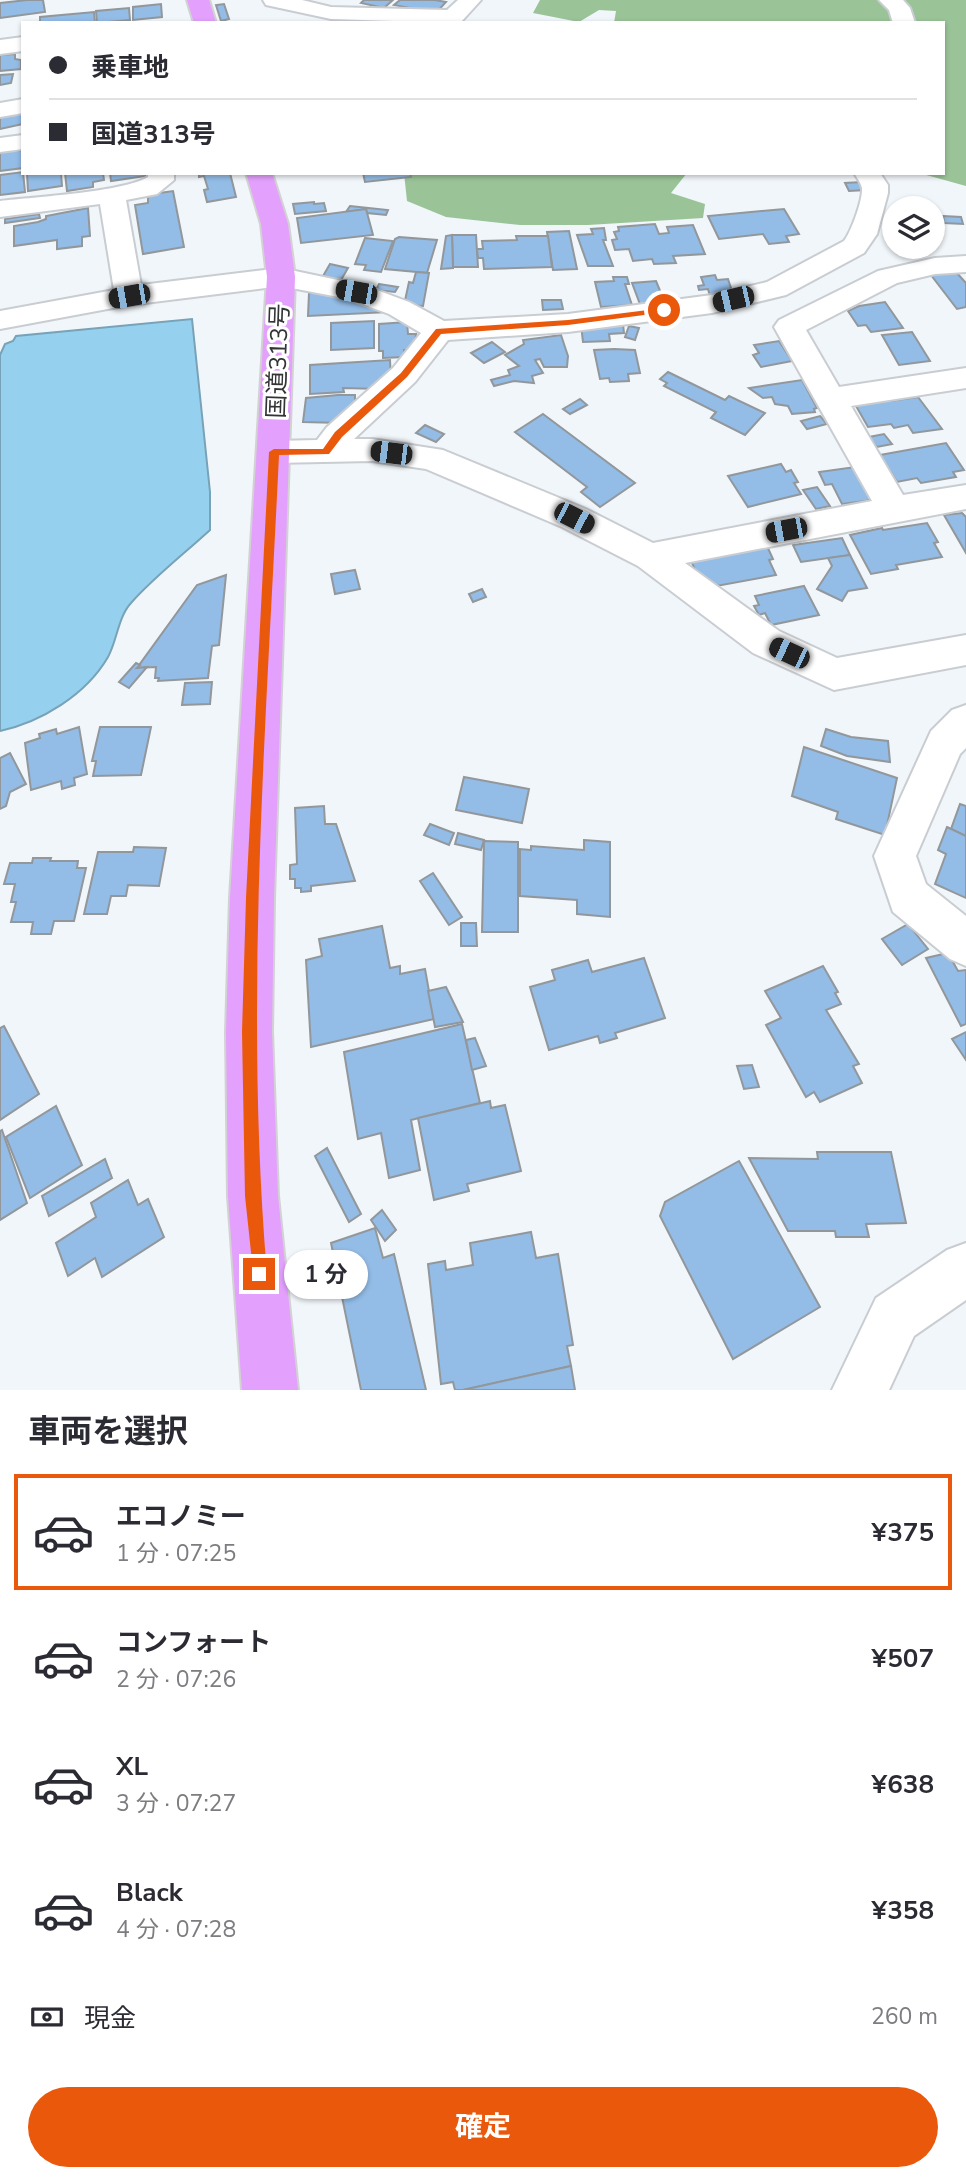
<!DOCTYPE html>
<html lang="ja">
<head>
<meta charset="utf-8">
<style>
	body { margin:0; font-family:"Nunito Sans","Noto Sans JP",sans-serif; background:#f7f7f7; color:#2b2b33; height:100vh; display:flex; flex-direction:column; font-size:26px; white-space:nowrap }
	* { box-sizing:border-box; margin:0 }
	p { font-size:23px; color:#7c7c81 }
	.icon { flex:none; width:38px; height:38px; fill:none; stroke:currentColor; stroke-width:2; stroke-linecap:round; stroke-linejoin:round }
	.map { position:relative; height:1390px; overflow:hidden }
	.sheet { display:flex; flex-direction:column; background:#fff; flex:1 }
	.sheet>* { flex:none }
	.guide { position:absolute; left:21px; top:21px; width:924px; height:154px; border-radius:0px; box-shadow:0 2px 5px #0004; display:grid; align-content:center; height:154px; padding:0 28px; background:#fff }
	.fabs { position:absolute; left:882px; top:196px; display:grid; gap:14px }
	.fabs a { display:grid; place-items:center; width:63px; height:63px; border-radius:50%; background:#fff; box-shadow:0 2px 5px #0004; font-size:35px }
	.end { position:absolute; width:32px; height:32px; margin:-16px; border:9px solid #ea580c; background:#fff; box-shadow:0 0 0 4px #fff }
	.from { border-radius:50% }
	.bubble { position:absolute; height:49px; border-radius:24px; background:#fff; box-shadow:0 2px 5px #0004; font-size:23px; font-weight:700; line-height:49px; text-align:center }
	.car { position:absolute; width:21px; height:42px; margin:-21px -10px; border-radius:9px; box-shadow:0 0 5px 2px #0007; background:linear-gradient(#222 24%,#8ab4d8 0 40%,#222 0 76%,#8ab4d8 0 86%,#222 0) }
	.guide b { display:flex; align-items:center; gap:24px; height:66px; font-size:26px }
	.guide b+b { border-top:2px solid #e1e1e2 }
	.guide i { width:18px; height:18px; background:#2b2b33 }
	ul { padding:0; list-style:none }
	li { display:flex; align-items:center; gap:21px; height:116px; margin:0 14px 10px; padding:0 14px; border:4px solid transparent; border-radius:0px }
	li div { flex:1 }
	li b { display:block; font-size:26px }
	li em { font-style:normal; font-weight:700 }
	li.current { border-color:#ea580c }
	li>.icon { width:63px; height:63px; stroke-width:1.5 }
	h2 { padding:0 28px; font-size:32px; line-height:84px }
	.pay { display:flex; align-items:center; gap:18px; height:77px; padding:0 28px; font-size:26px }
	.pay p { margin-inline-start:auto }
	.button { display:flex; gap:14px; margin-top:auto; padding:14px 28px }
	.button a { flex:1; height:80px; border-radius:42px; background:#ea580c; color:#fff; font-size:28px; font-weight:700; line-height:80px; text-align:center }
	.map>svg:first-child { display:block }
	.forest { fill:#9ac398 }
	.water { fill:#95d1ee; stroke:#77a2b7; stroke-width:2 }
	.building { fill:#93bce6; stroke:#92979b; stroke-width:2 }
	.lines { fill:none; stroke-linecap:round; stroke-linejoin:round }
	.minor-casing { stroke:#c9cdd2; stroke-width:4 }
	.tertiary-casing { stroke:#c9cdd2; stroke-width:4 }
	.trunk-casing { stroke:#d2d2d3; stroke-width:4 }
	.minor { fill:#fff; fill-rule:evenodd }
	.tertiary { fill:#fff; fill-rule:evenodd }
	.trunk { fill:#e3a0fc; fill-rule:evenodd }
	.route { fill:#ea580c }
	.labels { text-anchor:middle; dominant-baseline:central; stroke-width:6; stroke-linejoin:round; paint-order:stroke }
	.street-label { font-size:24px; fill:#323436; stroke:#fff }
</style>
</head>
<body>
<div class="map">
<svg width="966" height="1390" viewBox="0 0 966 1390">
	<rect width="100%" height="100%" fill="#f1f6fa"/>
	<g class="forest">
		<path d="M540,0H884L895,10L896,23H614L616,11L599,10L579,22L533,13Z"/>
		<path d="M898,0H966V186L919,173H943V23H909Z"/>
		<path d="M404,173H687L671,193L705,204L703,218L588,225H520L446,217L407,201Z"/>
	</g>
	<path class="water" d="M192,319L210,492V530C184,554 154,577 131,603C118,617 117,641 108,657C86,695 41,722 0,731V355L5,344L13,341L16,336Z"/>
	<g class="building">
		<path d="M27,0H43L45,12L0,18V3Z"/>
		<path d="M364,0H393L384,8L361,3Z"/>
		<path d="M400,0H435L446,2L436,13L394,5Z"/>
		<path d="M161,4L162,17L133,20V7Z"/>
		<path d="M224,4L229,19L221,21L216,5Z"/>
		<path d="M129,8L130,20L97,23L96,11Z"/>
		<path d="M94,12L95,23H40V17Z"/>
		<path d="M15,54V59L21,60V69L0,71V55Z"/>
		<path d="M13,74L11,83L0,85V75Z"/>
		<path d="M22,109L23,124L0,129V113Z"/>
		<path d="M9,151H23V168L0,171V153Z"/>
		<path d="M23,172L25,192L0,195V175Z"/>
		<path d="M27,173H61L62,186L28,191Z"/>
		<path d="M65,173H103L104,180L93,182V187L67,191Z"/>
		<path d="M110,173H146V176L111,181Z"/>
		<path d="M199,173H230L236,197L207,202L204,190L208,189L204,176L199,177Z"/>
		<path d="M363,173H410L411,177L365,182Z"/>
		<path d="M862,182L866,190L849,191L845,183Z"/>
		<path d="M173,191L184,247L143,254L135,205L148,203V197L152,194Z"/>
		<path d="M314,202V204L324,203L326,211L295,214L293,204Z"/>
		<path d="M350,206L388,210L386,215L367,213L366,209L346,212Z"/>
		<path d="M88,208L90,236L82,237V246L57,249V240L14,246V226L38,222L46,219V216Z"/>
		<path d="M366,209L373,235L301,243L297,218Z"/>
		<path d="M784,209L799,234L786,236L789,242L769,244L763,234L719,239L708,216Z"/>
		<path d="M39,214L40,218L5,223V219Z"/>
		<path d="M943,216L961,217L963,224L944,223Z"/>
		<path d="M655,224L659,234L669,233L667,227L693,225L705,254L673,256L676,263L654,264L652,259L633,261L629,249L615,250L612,240L617,239L614,232L619,231L618,227Z"/>
		<path d="M604,228L606,240H603L613,266H588L577,235L593,234L591,229Z"/>
		<path d="M569,231L577,269L553,270L547,232Z"/>
		<path d="M452,235H476L478,267H453Z"/>
		<path d="M452,235L453,268L441,269L446,236Z"/>
		<path d="M516,236H548L552,267L484,269L483,258H478L477,249H483L482,241L517,240Z"/>
		<path d="M399,237L437,240L427,273L385,269L395,239Z"/>
		<path d="M365,238L393,241L381,272L364,270L366,265L355,264Z"/>
		<path d="M330,264L348,268L341,280L323,276Z"/>
		<path d="M416,272L429,273L423,306L404,305L409,282L413,283Z"/>
		<path d="M956,272L966,283V307L957,309L931,275Z"/>
		<path d="M715,275L717,280L728,279L732,291L710,296L708,289L699,290L698,286L704,285L701,277Z"/>
		<path d="M613,277H627L629,284H625L632,305L601,307L595,282L614,281Z"/>
		<path d="M656,281L663,298L678,297L680,301L641,307L632,283Z"/>
		<path d="M379,284L398,287L395,292L376,290Z"/>
		<path d="M322,292L376,305L390,312L308,316L309,293Z"/>
		<path d="M542,300H561L563,309L543,310Z"/>
		<path d="M885,302L903,328L871,332L866,325L858,326L848,311L859,306Z"/>
		<path d="M374,321V348L331,350V323Z"/>
		<path d="M407,322L408,334H416L414,350H404L405,357L383,358V351H379V324Z"/>
		<path d="M623,324L624,333L609,334L610,341L583,342L581,325Z"/>
		<path d="M629,326L639,328L635,340L625,337Z"/>
		<path d="M912,332L930,361L899,365L882,335Z"/>
		<path d="M561,335L568,356L567,367H544L540,359L535,360L543,373L532,376L534,383L514,381L494,386L491,380L510,375L508,370L519,366L505,355L524,344L523,340Z"/>
		<path d="M779,341L792,361L761,367L753,355L759,353L754,345Z"/>
		<path d="M492,342L505,352L484,363L471,353Z"/>
		<path d="M614,349L635,350L640,373L628,374L629,381L610,382L609,378L600,379L594,350Z"/>
		<path d="M390,360L391,380L380,389L343,388L344,392L310,394V365Z"/>
		<path d="M668,372L725,400L729,396L765,413L745,435L711,418L716,412L664,386L667,383L660,379Z"/>
		<path d="M802,380L817,408L814,409L815,412L792,414L788,406L775,404L772,397L763,398L749,388Z"/>
		<path d="M338,395H355V414L341,423L303,422L306,398Z"/>
		<path d="M918,397L942,429L913,433L908,425L894,428L891,424L868,427L856,406L890,398L891,401Z"/>
		<path d="M580,399L587,405L570,414L563,409Z"/>
		<path d="M543,414L635,483L600,507L581,492L587,487L515,432Z"/>
		<path d="M820,416L827,424L807,429L801,421Z"/>
		<path d="M425,425L444,434L436,442L416,433Z"/>
		<path d="M884,434L892,444L877,447L869,437Z"/>
		<path d="M946,443L964,470L953,472L956,477L921,483L917,478L897,482L880,455Z"/>
		<path d="M781,464L786,472L791,470L798,482L794,483L801,494L748,507L728,476Z"/>
		<path d="M855,467L873,500L842,504L832,484L825,485L819,472Z"/>
		<path d="M817,487L830,506L816,509L803,490Z"/>
		<path d="M962,513L966,517V553L944,515Z"/>
		<path d="M927,523L938,542L934,543L942,557L896,565L898,569L871,574L850,535L882,528L883,530Z"/>
		<path d="M842,538L850,555L801,562L793,545Z"/>
		<path d="M767,546L773,559L769,560L776,575L711,587L698,576L691,561Z"/>
		<path d="M850,555L867,588L848,591L842,601L817,589L832,566L828,558Z"/>
		<path d="M355,570L360,589L335,594L331,574Z"/>
		<path d="M226,575L219,645L212,646L208,678L158,681L159,678H155L156,667L137,668L197,585Z"/>
		<path d="M804,586L819,615L771,625L765,613L759,615L754,606L759,605L755,596Z"/>
		<path d="M482,589L486,597L473,602L469,594Z"/>
		<path d="M136,663L140,665L137,668L147,667L129,688L119,682Z"/>
		<path d="M212,682L210,704L182,705L185,683Z"/>
		<path d="M79,727L87,774L74,778L75,785L62,789L61,781L31,790L25,743L40,738L39,734L56,729L57,734Z"/>
		<path d="M100,727H151L141,775L93,776L96,761H92Z"/>
		<path d="M826,729L851,737L888,741L890,762L847,756L821,746Z"/>
		<path d="M804,747L897,778L885,835L836,819L838,812L792,796Z"/>
		<path d="M10,753L26,784L10,792L6,806L0,809V758Z"/>
		<path d="M464,777L529,789L522,823L456,810Z"/>
		<path d="M960,804L966,806V836L951,829Z"/>
		<path d="M324,806L325,824H336L355,881L311,886V891L301,892V888H295V879H290V865L297,864L295,808Z"/>
		<path d="M430,824L454,833L449,845L424,835Z"/>
		<path d="M947,827L966,836V898L935,884L946,854L938,850Z"/>
		<path d="M458,833L484,840L481,850L455,844Z"/>
		<path d="M584,840L610,842V917L577,914V900L520,896V849L531,850V846L584,850Z"/>
		<path d="M484,841L518,842V932H482Z"/>
		<path d="M134,847L166,848L159,886L128,885L126,896H111L107,914H84L98,852H133Z"/>
		<path d="M33,858H51L50,861H78L77,868H86L74,921H54L51,934H31L33,922H11L16,902H11L15,884H4L10,863H32Z"/>
		<path d="M433,873L462,917L449,925L420,881Z"/>
		<path d="M461,923H476L477,946H461Z"/>
		<path d="M908,924L928,949L902,965L882,939Z"/>
		<path d="M382,926L390,968L400,966V974L425,969L434,1019L311,1047L306,960L322,956L319,939Z"/>
		<path d="M948,953L958,971L966,970V1024L961,1026L926,958Z"/>
		<path d="M644,958L665,1018L615,1033L617,1038L600,1043L598,1036L549,1050L530,987L555,980L552,970L588,960L592,972Z"/>
		<path d="M823,966L838,992L835,993L841,1004L826,1010L859,1064L853,1066L862,1083L820,1102L814,1092L806,1097L766,1025L781,1018L765,991Z"/>
		<path d="M446,987L463,1022L435,1027L428,991Z"/>
		<path d="M462,1024L480,1103L411,1120L420,1170L389,1178L381,1133L358,1139L344,1052Z"/>
		<path d="M4,1026L39,1094L0,1120V1028Z"/>
		<path d="M966,1032V1060L952,1039Z"/>
		<path d="M475,1038L486,1066L472,1070L466,1040Z"/>
		<path d="M752,1065L759,1087L744,1089L737,1066Z"/>
		<path d="M490,1101L491,1108L505,1105L521,1171L467,1184L469,1191L434,1200L418,1118Z"/>
		<path d="M56,1106L82,1165L30,1198L6,1137Z"/>
		<path d="M2,1130L27,1203L0,1220V1131Z"/>
		<path d="M327,1148L361,1214L349,1222L315,1156Z"/>
		<path d="M817,1152H891L906,1223L866,1224L869,1237H836L835,1231H788L749,1158L818,1159Z"/>
		<path d="M105,1159L112,1178L49,1216L42,1196Z"/>
		<path d="M739,1161L820,1307L733,1359L660,1216L665,1202Z"/>
		<path d="M128,1180L138,1205L148,1199L164,1237L102,1277L95,1258L68,1276L56,1243L96,1217L91,1203Z"/>
		<path d="M382,1210L396,1230L385,1241L371,1220Z"/>
		<path d="M375,1228L383,1258L394,1254L426,1390H361L331,1243Z"/>
		<path d="M531,1232L536,1258L558,1254L573,1345L567,1346L571,1366L463,1390H455L453,1382L441,1384L428,1264L445,1261L446,1270L473,1265L470,1243Z"/>
		<path d="M571,1366L575,1390H463Z"/>
	</g>
	<g class="lines">
		<g class="minor-casing">
			<g id="minor">
				<path d="M263,0H302L331,7L447,10L458,0H481L461,22L456,23L331,19L266,5Z"/>
				<path d="M879,0H903L910,8L915,23H893L889,10Z"/>
				<path d="M23,37V51L0,54V40Z"/>
				<path d="M23,99V113L0,117V103Z"/>
				<path d="M23,135V149L0,152V138Z"/>
				<path d="M148,173H174V180L157,194L126,200L141,285L281,268L366,286L409,302L444,321L568,314L712,295L767,282L844,241C851,232 863,200 862,188C861,183 857,178 854,173H880L888,185V193L877,234L864,253L786,295L712,313L568,332L448,340L415,382L354,439H372L443,450L586,509L653,543L872,501L774,327L779,320L878,271L935,258L966,256V272L935,274L897,283L806,330L839,387L966,368V388L851,406L903,495L966,485V509L685,563L779,631L837,658L966,635V665L834,690L753,653L638,566L562,527L426,469L372,461L274,463L263,460L258,452L263,444L274,441L317,440L327,427L393,368L421,333L389,314L349,299L281,286L129,305L0,329V311L114,290L100,204L0,217V201C34,197 123,192 148,177Z"/>
				<path d="M966,705V748L960,754L916,856L926,884L966,916V966L950,959L893,912L874,856L931,731L952,710Z"/>
			</g>
		</g>
		<g class="tertiary-casing">
			<path id="tertiary" d="M966,1243V1300L914,1336L889,1390H832L876,1298L947,1250Z"/>
		</g>
		<g class="trunk-casing">
			<g id="trunk">
				<path d="M187,0H209L216,23H194Z"/>
				<path d="M246,173H272L288,224L295,277L274,898L272,1032L278,1196L298,1390H242L228,1196L226,1032L230,898L267,277L261,224Z"/>
			</g>
		</g>
		<use href="#minor" class="minor"/>
		<use href="#tertiary" class="tertiary"/>
		<use href="#trunk" class="trunk"/>
	</g>
	<path class="route" d="M664,308L667,312L568,325L441,334L407,377L342,437L329,454L279,455C266,728 244,1002 267,1274L265,1280L259,1282L254,1280L245,1196L242,1032L246,898L269,452L274,449H323L335,432L401,373L436,329L568,320Z"/>
	<g class="labels">
		<g class="street-label">
			<text transform="translate(278 361) rotate(-88)">国道313号</text>
		</g>
	</g>
</svg>
<div class="fabs">
<a><svg class="icon" aria-label="layers" viewBox="0 0 24 24"><path d="M12 4l9 5-9 5-9-5zM3 14l9 5 9-5"/></svg></a>
</div>
<i class="end from" style="left:664px;top:310px"></i>
<i class="end" style="left:259px;top:1274px"></i>
<div class="bubble" style="left:284px;top:1250px;width:84px">1 分</div>
<i class="car" style="left:356px;top:292px;rotate:280deg"></i>
<i class="car" style="left:129px;top:296px;rotate:260deg"></i>
<i class="car" style="left:733px;top:299px;rotate:257deg"></i>
<i class="car" style="left:391px;top:453px;rotate:277deg"></i>
<i class="car" style="left:574px;top:518px;rotate:117deg"></i>
<i class="car" style="left:786px;top:530px;rotate:259deg"></i>
<i class="car" style="left:789px;top:653px;rotate:295deg"></i>
<div class="guide">
<b><i class="from"></i>乗車地</b>
<b><i></i>国道313号</b>
</div>
</div>
<section class="sheet">
<h2>車両を選択</h2>
<ul>
<li class="current"><svg class="icon" aria-label="car" viewBox="0 0 24 24"><path d="M5 17H2v-5l4-1 3-4h7l3 4 3 1v5h-3M9 17h6M6 11h13"/><circle cx="7" cy="17" r="2"/><circle cx="17" cy="17" r="2"/></svg><div><b>エコノミー</b><p>1 分 · 07:25</p></div><em>¥375</em></li>
<li><svg class="icon" aria-label="car" viewBox="0 0 24 24"><path d="M5 17H2v-5l4-1 3-4h7l3 4 3 1v5h-3M9 17h6M6 11h13"/><circle cx="7" cy="17" r="2"/><circle cx="17" cy="17" r="2"/></svg><div><b>コンフォート</b><p>2 分 · 07:26</p></div><em>¥507</em></li>
<li><svg class="icon" aria-label="car" viewBox="0 0 24 24"><path d="M5 17H2v-5l4-1 3-4h7l3 4 3 1v5h-3M9 17h6M6 11h13"/><circle cx="7" cy="17" r="2"/><circle cx="17" cy="17" r="2"/></svg><div><b>XL</b><p>3 分 · 07:27</p></div><em>¥638</em></li>
<li><svg class="icon" aria-label="car" viewBox="0 0 24 24"><path d="M5 17H2v-5l4-1 3-4h7l3 4 3 1v5h-3M9 17h6M6 11h13"/><circle cx="7" cy="17" r="2"/><circle cx="17" cy="17" r="2"/></svg><div><b>Black</b><p>4 分 · 07:28</p></div><em>¥358</em></li>
</ul>
<div class="pay"><svg class="icon" aria-label="cash" viewBox="0 0 24 24"><path d="M3 7h18v10H3z"/><circle cx="12" cy="12" r="2"/></svg>現金<p>260 m</p></div>
<div class="button"><a>確定</a></div>
</section>
</body>
</html>
